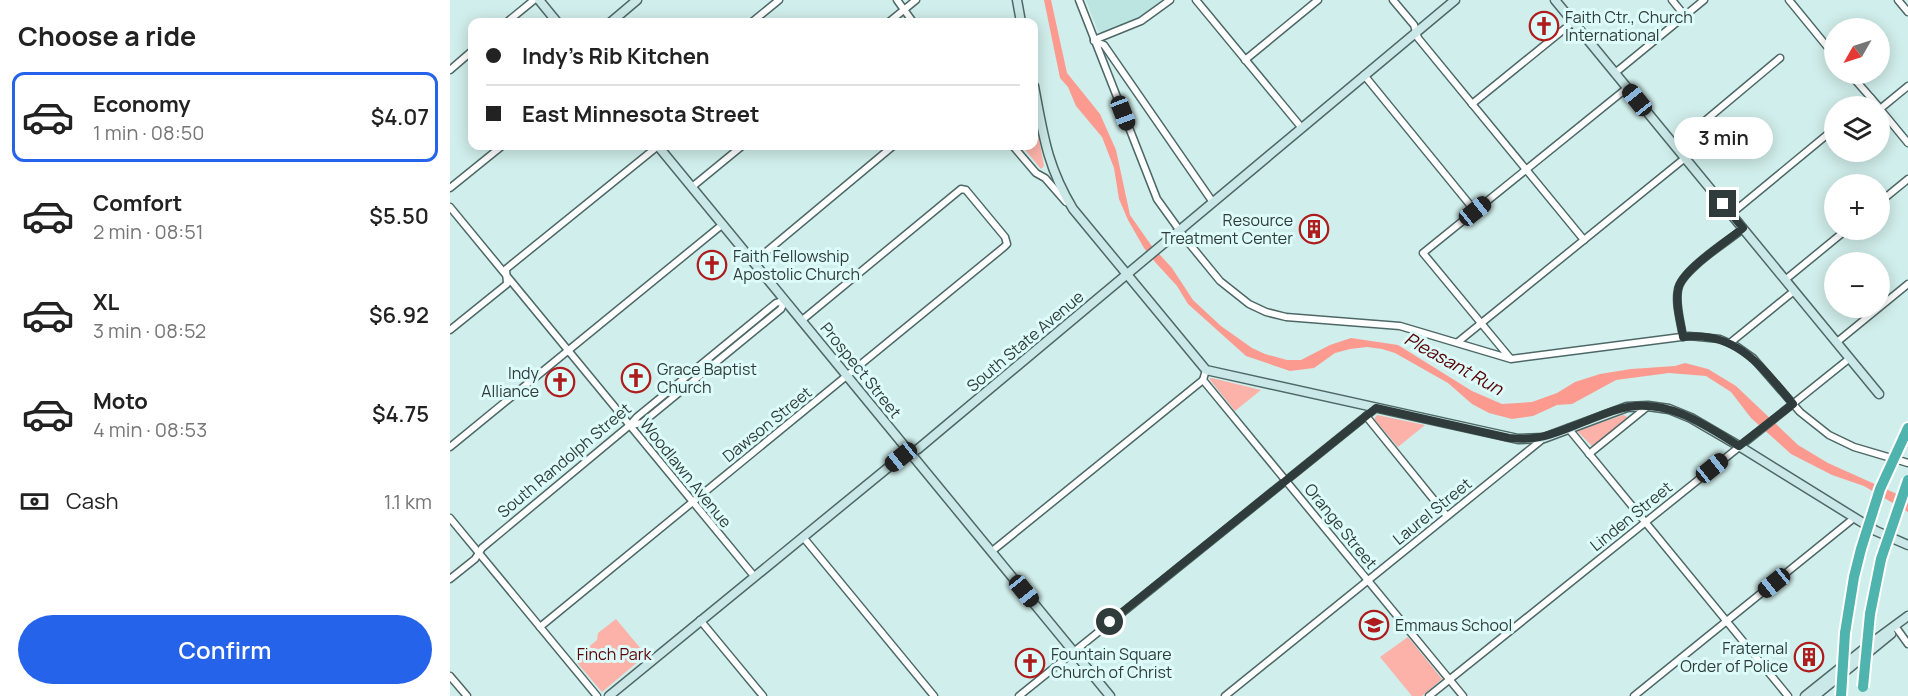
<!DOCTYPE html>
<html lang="en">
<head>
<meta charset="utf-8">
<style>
	body { margin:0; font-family:Manrope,sans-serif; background:#f6f6f6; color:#222; height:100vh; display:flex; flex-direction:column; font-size:22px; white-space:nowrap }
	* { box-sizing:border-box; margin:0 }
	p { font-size:20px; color:#767676 }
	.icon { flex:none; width:33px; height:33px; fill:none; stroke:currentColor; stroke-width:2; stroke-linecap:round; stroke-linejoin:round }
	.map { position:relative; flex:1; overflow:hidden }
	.sheet { display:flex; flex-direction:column; background:#fff; width:450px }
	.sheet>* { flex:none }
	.top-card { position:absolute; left:18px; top:18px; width:570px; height:132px; border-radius:12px; box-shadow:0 3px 15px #0003; display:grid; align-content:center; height:132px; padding:0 18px; background:#fff }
	.needle { width:39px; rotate:231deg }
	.fabs { position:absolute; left:1374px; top:18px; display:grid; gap:12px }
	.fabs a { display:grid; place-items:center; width:66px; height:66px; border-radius:50%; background:#fff; box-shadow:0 3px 15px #0003; font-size:30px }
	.end { position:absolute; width:27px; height:27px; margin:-14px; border:8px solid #303c3b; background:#fff; box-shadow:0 0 0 3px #fff }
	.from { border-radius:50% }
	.bubble { position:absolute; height:42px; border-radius:21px; background:#fff; box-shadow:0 3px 15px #0003; font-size:20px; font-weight:600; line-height:42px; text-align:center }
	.car { position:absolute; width:18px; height:36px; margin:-18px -9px; border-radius:8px; box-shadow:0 0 4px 2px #0007; background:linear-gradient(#222 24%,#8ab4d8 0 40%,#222 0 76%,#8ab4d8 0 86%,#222 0) }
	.top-card b { display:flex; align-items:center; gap:21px; height:57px; font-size:22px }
	.top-card b+b { border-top:2px solid #e0e0e0 }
	.top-card i { width:15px; height:15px; background:#222 }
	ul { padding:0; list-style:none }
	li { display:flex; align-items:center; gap:18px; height:90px; margin:0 12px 9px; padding:0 6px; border:3px solid transparent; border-radius:12px }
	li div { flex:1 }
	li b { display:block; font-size:22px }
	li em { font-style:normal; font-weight:600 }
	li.on { border-color:#2563eb }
	li>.icon { width:54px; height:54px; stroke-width:1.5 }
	h2 { padding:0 18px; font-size:27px; line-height:72px }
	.pay { display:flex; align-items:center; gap:15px; height:66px; padding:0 18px; font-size:22px }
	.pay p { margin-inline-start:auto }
	.primary-button { display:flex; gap:12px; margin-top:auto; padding:12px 18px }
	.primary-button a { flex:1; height:69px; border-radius:36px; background:#2563eb; color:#fff; font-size:24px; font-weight:600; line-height:69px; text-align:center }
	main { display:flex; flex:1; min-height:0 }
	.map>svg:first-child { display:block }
	.built { fill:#bce4e0 }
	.green { fill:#fcb2a9 }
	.water { fill:#fd9a8f }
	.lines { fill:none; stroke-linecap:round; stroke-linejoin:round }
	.street-casing { stroke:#4d6866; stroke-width:9 }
	.secondary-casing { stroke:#4d6866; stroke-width:11 }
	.highway-casing { stroke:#fff; stroke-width:14 }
	.street { stroke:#fff; stroke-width:6 }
	.secondary { stroke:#cae8e7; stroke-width:8 }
	.highway { stroke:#4fb4ae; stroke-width:10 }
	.highway-bridge-casing { stroke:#fff; stroke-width:14; stroke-linecap:butt }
	.highway-bridge { stroke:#4fb4ae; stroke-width:10 }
	.route { stroke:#303c3b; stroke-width:8 }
	.labels { text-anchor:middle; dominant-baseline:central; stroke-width:6; stroke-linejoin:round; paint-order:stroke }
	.poi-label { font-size:16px; fill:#303c3b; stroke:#ddfcf9; text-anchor:start }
	.street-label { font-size:16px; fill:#303c3b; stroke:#ddfcf9 }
	.park-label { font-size:16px; fill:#5d0307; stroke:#ddfcf9 }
	.water-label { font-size:18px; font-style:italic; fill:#580003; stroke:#ddfcf9 }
</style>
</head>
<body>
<main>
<section class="sheet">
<h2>Choose a ride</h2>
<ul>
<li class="on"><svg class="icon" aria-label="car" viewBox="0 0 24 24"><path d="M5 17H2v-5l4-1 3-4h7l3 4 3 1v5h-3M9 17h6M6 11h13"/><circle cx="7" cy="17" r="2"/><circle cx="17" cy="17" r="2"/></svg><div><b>Economy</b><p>1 min · 08:50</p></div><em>$4.07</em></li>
<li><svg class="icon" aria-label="car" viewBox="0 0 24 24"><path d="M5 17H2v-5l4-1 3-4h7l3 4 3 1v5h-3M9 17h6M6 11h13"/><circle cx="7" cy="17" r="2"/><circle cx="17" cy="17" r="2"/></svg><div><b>Comfort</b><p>2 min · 08:51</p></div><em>$5.50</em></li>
<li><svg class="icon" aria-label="car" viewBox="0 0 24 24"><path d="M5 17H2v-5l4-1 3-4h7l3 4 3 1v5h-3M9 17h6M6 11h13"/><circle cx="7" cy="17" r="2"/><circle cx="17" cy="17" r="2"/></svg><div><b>XL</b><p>3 min · 08:52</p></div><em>$6.92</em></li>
<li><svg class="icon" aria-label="car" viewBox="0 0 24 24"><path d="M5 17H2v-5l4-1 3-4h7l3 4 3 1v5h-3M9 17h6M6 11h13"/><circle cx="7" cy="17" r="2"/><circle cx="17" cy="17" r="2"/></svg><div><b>Moto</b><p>4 min · 08:53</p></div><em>$4.75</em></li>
</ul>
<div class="pay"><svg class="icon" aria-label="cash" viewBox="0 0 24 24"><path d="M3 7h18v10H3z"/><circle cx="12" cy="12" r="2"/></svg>Cash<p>1.1 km</p></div>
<div class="primary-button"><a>Confirm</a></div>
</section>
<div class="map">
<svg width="1458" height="696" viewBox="0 0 1458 696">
	<rect width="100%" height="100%" fill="#d0eeeb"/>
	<path class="built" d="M636,0H715L700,13L652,33L648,31Z"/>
	<g class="green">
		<path d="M584,112L594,166L591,169L572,146H584Z"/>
		<path d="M760,378H762L811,390L785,411L760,380Z"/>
		<path d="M927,415L975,425L948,447L924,419Z"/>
		<path d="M1173,415L1176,416L1178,419L1143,447L1127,431Z"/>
		<path d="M166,619L196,655L152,692L124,659L147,640L148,633Z"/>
		<path d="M958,637L992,679L972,696H962L930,657Z"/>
	</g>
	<path class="water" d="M594,0H601L617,73L650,114L666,150L680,215L701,245L722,268L743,300L771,326L802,348L815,354L837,360H851L880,345L901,338L948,345L1022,391L1052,404L1082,402L1107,393L1125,382L1150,374L1181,369L1225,366L1235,363L1258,369L1286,386L1348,445L1378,463L1458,499V512L1414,486L1382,475L1341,454L1301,418L1281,392L1256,376L1219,373L1166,380L1122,404L1107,405L1083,416L1062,419L1039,413L1022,404L998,383L945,353L932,349L917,347L900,349L885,353L864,368L840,371L796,356L738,304L727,286L705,262L694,248L678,220L669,199L664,168L652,137L626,106L618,87L610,78Z"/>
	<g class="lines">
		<g class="street-casing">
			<g id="street">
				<path d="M447,0L463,22"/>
				<path d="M629,0L707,199L738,242L770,281L799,304L816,312L836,317L950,326L1061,359L1239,336L1270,339L1286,346L1303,358L1350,412L1379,435L1404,447L1458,463"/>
				<path d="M746,0L851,127"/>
				<path d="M943,0L964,25L968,38L1134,240"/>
				<path d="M1222,0L1235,16"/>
				<path d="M1339,0L1384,55"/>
				<path d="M1448,0L1458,12"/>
				<path d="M57,22L84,0"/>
				<path d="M302,22L329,0"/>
				<path d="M439,22L466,0"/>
				<path d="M644,40L691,21L720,0"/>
				<path d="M644,41L654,45L762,201"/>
				<path d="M795,60L868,0"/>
				<path d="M0,70L22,51"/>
				<path d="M1165,73L1254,0"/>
				<path d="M1400,74L1428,106"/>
				<path d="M914,75L1025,211"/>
				<path d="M1022,104L1123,22"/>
				<path d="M1411,106L1421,98"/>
				<path d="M1430,109L1458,143"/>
				<path d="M1430,109L1458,86"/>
				<path d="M563,146L586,173L595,178L616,202"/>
				<path d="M1225,146L1330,58"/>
				<path d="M242,187L292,146"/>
				<path d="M0,188L52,146"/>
				<path d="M1430,202L1458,179"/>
				<path d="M0,207L304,576"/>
				<path d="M1281,214L1384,129"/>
				<path d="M304,262L443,146"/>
				<path d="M1335,280L1396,230"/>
				<path d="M0,330L57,284L56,269L208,146"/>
				<path d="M1233,337C1231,323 1225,304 1228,290C1230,271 1278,241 1293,229"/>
				<path d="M1008,342L1235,158"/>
				<path d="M1387,342L1458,284"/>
				<path d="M1280,343L1344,291"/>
				<path d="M1060,358L973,253L1177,88"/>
				<path d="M756,370L753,380L1013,696"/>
				<path d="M916,416L997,516"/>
				<path d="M181,425L192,423L331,309L335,300"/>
				<path d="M1118,428L1338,696"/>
				<path d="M0,447L273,224"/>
				<path d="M1139,454L1197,407"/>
				<path d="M0,518L147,696"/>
				<path d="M353,537L484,696"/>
				<path d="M541,552L753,380"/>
				<path d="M0,579L25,559L32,548L180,425L187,417L326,303L335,300"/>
				<path d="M250,620L313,696"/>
				<path d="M1445,626L1458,644"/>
				<path d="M90,627L554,247L557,244L555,237L516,190L511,189L351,321"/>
				<path d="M0,676L17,696"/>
				<path d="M569,696L926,408"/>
				<path d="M775,696L1094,438"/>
				<path d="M979,696L1400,358"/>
				<path d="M1184,696L1404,518"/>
			</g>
		</g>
		<g class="secondary-casing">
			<g id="secondary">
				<path d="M89,0L107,22"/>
				<path d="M567,0L571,22"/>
				<path d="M1105,0L1429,394"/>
				<path d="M161,22L187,0"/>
				<path d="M584,86C593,134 597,166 623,209L756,370L1068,439L1094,438L1177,407L1198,406L1219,409L1241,418L1289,446L1426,531L1458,545"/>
				<path d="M208,146L660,696"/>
				<path d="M159,696L451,457L468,449L493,428L1005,0"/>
				<path d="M1355,696L1420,644L1458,616"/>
				<path d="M1365,696L1441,634"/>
			</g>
		</g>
		<g class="highway-casing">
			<g id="highway">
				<path d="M1453,439L1458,428"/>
				<path d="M1420,614L1431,559"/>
				<path d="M1395,633L1404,577L1411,549"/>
			</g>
		</g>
		<use href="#street" class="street"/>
		<use href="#secondary" class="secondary"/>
		<use href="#highway" class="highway"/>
		<g class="highway-bridge-casing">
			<g id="highway-bridge">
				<path d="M1411,549L1430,489L1453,439"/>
				<path d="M1431,559L1458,480"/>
				<path d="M1413,687L1420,614"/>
				<path d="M1391,696L1395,633"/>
			</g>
		</g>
		<use href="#highway-bridge" class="highway-bridge"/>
	</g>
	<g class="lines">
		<path class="route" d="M660,622L926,408L1059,438C1086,441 1101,435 1126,425C1143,419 1160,410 1178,407C1220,400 1255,425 1289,446L1343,404C1312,367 1286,330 1233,337C1231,323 1225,304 1228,290C1230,271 1278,241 1293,228L1273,204"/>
	</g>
	<defs>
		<g id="church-ring" transform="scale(1.5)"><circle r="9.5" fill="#ddfcf9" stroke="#ae1c1d" stroke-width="1.5"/><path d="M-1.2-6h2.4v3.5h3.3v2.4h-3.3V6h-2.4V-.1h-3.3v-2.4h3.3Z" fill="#ae1c1d"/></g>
		<g id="building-ring" transform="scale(1.5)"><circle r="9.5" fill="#ddfcf9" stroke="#ae1c1d" stroke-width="1.5"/><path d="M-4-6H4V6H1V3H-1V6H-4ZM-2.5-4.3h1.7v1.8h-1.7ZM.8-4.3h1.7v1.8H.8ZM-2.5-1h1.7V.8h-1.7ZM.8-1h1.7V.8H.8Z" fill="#ae1c1d"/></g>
		<g id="school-ring" transform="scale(1.5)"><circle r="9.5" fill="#ddfcf9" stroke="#ae1c1d" stroke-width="1.5"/><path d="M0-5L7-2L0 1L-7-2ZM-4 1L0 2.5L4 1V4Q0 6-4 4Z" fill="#ae1c1d"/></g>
	</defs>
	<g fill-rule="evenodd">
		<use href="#church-ring" x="1094" y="26"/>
		<use href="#building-ring" x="864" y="229"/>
		<use href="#church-ring" x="262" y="265"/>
		<use href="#church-ring" x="186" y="378"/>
		<use href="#church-ring" x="110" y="382"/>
		<use href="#school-ring" x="924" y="625"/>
		<use href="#building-ring" x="1359" y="657"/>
		<use href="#church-ring" x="580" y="663"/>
	</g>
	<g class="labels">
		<g class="poi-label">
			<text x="1115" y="17">Faith Ctr., Church<tspan x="1115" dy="18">International</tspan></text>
			<text x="843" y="220" text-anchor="end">Resource<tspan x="843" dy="18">Treatment Center</tspan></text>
			<text x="283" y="256">Faith Fellowship<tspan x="283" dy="18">Apostolic Church</tspan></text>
			<text x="207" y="369">Grace Baptist<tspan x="207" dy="18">Church</tspan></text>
			<text x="89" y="373" text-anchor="end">Indy<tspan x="89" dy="18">Alliance</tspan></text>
			<text x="945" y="625">Emmaus School</text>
			<text x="1338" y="648" text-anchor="end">Fraternal<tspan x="1338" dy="18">Order of Police</tspan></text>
			<text x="601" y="654">Fountain Square<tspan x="601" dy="18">Church of Christ</tspan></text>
		</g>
		<g class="street-label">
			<text transform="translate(575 341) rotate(-40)">South State Avenue</text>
			<text transform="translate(411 370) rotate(51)">Prospect Street</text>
			<text transform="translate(317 424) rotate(-39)">Dawson Street</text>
			<text transform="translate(114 460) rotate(-40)">South Randolph Street</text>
			<text transform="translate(236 473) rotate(51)">Woodlawn Avenue</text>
			<text transform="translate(982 511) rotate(-39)">Laurel Street</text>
			<text transform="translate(1181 516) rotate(-39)">Linden Street</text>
			<text transform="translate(891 526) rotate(51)">Orange Street</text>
		</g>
		<g class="park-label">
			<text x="164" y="654">Finch Park</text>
		</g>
		<g class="water-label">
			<text transform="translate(1004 363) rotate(29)">Pleasant Run</text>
		</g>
	</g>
</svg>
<div class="fabs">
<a><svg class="needle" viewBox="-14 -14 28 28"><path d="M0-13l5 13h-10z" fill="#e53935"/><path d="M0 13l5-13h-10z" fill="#767676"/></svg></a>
<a><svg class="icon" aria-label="layers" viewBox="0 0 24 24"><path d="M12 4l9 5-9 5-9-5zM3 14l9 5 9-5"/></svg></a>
<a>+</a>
<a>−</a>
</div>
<i class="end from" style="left:660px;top:622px"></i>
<i class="end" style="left:1273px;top:204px"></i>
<div class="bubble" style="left:1224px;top:117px;width:99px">3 min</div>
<i class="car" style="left:1187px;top:100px;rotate:321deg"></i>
<i class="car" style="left:673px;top:113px;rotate:159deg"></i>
<i class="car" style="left:1025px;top:211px;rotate:51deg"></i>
<i class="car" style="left:451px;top:457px;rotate:231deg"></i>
<i class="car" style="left:1262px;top:468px;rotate:51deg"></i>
<i class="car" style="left:1324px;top:583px;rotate:231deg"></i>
<i class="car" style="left:574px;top:591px;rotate:141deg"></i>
<div class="top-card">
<b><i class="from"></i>Indy's Rib Kitchen</b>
<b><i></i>East Minnesota Street</b>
</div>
</div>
</main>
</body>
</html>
